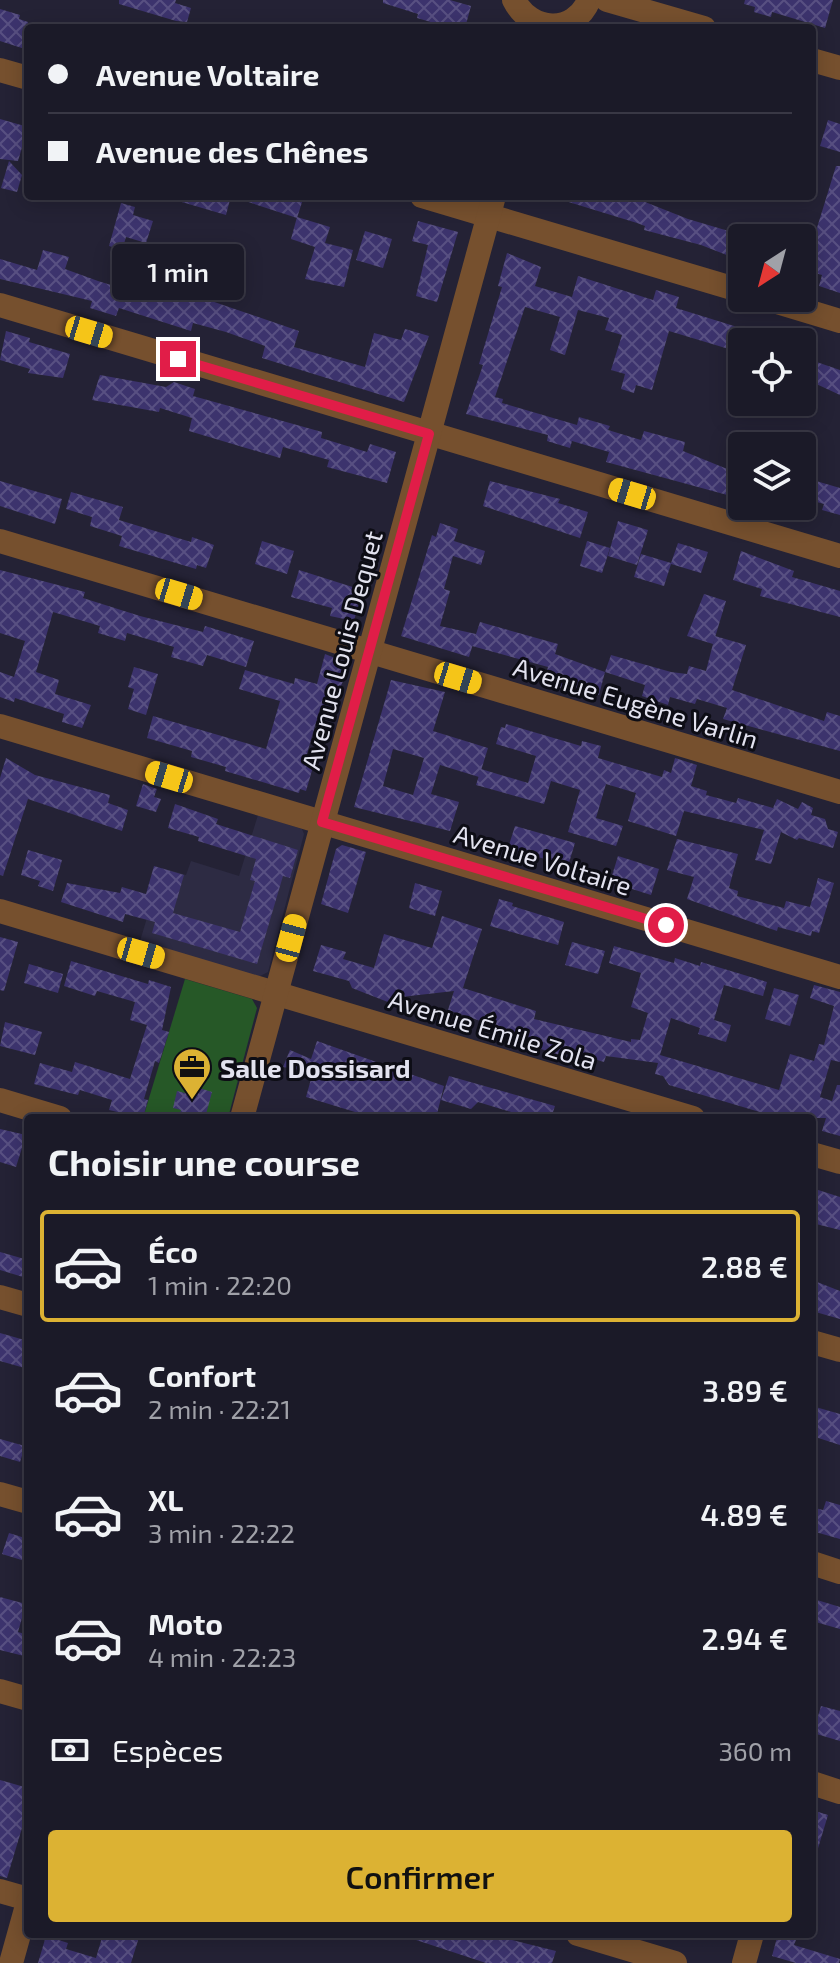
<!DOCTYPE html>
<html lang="fr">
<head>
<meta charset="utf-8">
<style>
	body { margin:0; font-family:"Exo 2",sans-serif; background:#242330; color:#f1f3f6; height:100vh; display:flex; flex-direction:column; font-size:30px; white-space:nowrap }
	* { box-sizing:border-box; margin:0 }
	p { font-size:26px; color:#a0a1a8 }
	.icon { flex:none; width:44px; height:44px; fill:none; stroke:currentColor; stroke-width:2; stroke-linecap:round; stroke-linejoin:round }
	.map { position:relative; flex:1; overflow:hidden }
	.sheet { position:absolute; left:24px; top:1114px; width:792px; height:824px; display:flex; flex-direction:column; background:#1b1a28; border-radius:8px; box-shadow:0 4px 20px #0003,0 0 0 2px #393845 }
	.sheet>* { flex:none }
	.banner { position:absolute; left:24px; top:24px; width:792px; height:176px; border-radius:8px; box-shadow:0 4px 20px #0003,0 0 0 2px #393845; display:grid; align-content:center; height:176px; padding:0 24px; background:#1b1a28 }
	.needle { width:52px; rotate:216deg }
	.fabs { position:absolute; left:728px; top:224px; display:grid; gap:16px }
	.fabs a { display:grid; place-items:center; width:88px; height:88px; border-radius:8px; background:#1b1a28; box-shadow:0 4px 20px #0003,0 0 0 2px #393845; font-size:40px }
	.end { position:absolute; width:36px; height:36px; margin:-18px; border:10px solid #e11d48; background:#fff; box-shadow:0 0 0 4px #fff }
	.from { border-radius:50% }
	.bubble { position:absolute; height:56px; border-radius:8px; background:#1b1a28; box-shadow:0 4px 20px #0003,0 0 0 2px #393845; font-size:26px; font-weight:600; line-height:56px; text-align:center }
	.car { position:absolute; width:24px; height:48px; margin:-24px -12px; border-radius:10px; box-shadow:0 0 6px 2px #0007; background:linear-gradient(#f5c518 24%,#345 0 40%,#f5c518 0 76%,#345 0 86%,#f5c518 0) }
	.banner b { display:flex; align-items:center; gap:28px; height:76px; font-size:30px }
	.banner b+b { border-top:2px solid #393845 }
	.banner i { width:20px; height:20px; background:#f1f3f6 }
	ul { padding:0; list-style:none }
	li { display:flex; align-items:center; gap:24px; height:112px; margin:0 16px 12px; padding:0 8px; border:4px solid transparent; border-radius:8px }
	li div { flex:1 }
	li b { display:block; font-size:30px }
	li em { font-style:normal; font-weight:600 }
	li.on { border-color:#dcb233 }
	li>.icon { width:72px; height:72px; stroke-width:1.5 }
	h2 { padding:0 24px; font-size:36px; line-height:96px }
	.pay { display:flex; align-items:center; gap:20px; height:88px; padding:0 24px; font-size:30px }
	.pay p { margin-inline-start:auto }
	.action { display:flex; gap:16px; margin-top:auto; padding:16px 24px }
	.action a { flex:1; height:92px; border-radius:8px; background:#dcb233; color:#111; font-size:32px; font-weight:600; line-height:92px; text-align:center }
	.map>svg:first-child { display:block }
	.built { fill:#2d2b43 }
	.green { fill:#265827 }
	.building { fill:url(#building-cross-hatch); fill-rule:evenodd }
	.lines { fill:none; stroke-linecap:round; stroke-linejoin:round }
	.minor { stroke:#76502e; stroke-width:24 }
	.route { stroke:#e11d48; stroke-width:10 }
	.labels { text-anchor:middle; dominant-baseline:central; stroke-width:6; stroke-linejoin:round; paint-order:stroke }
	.street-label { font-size:26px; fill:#e2e2ef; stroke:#0d0d15 }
	.poi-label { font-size:26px; font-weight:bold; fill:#e2e2ef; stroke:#0d0d15; text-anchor:start }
</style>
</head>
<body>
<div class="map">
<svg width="840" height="1963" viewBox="0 0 840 1963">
	<defs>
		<pattern id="building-cross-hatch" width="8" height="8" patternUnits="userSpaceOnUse" patternTransform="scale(2)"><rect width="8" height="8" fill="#3c336d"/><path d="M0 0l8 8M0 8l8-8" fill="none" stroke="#585082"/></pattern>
	</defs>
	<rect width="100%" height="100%" fill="#242235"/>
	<path class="built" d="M258,815L302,829L304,834L268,972L258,977L140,941L162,868L186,875L191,861L239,876Z"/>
	<path class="green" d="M185,979L252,999L257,1008L228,1118H143Z"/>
	<g class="building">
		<path d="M119,0H176L175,3L191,8L187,22L176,21L119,4Z"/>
		<path d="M383,0H450L471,6L465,28H451L417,18L418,14L383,3Z"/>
		<path d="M745,0H833L825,28L772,12L771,17L754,12L755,7L744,4Z"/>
		<path d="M0,9L20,15L19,19L28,22V50L0,41Z"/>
		<path d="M0,119L28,127L18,161L0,159Z"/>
		<path d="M828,120L840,124V152L820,146Z"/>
		<path d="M9,161L22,175L17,192L1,188Z"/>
		<path d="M836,166H840V293L819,286L822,275L802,269V241L812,244Z"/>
		<path d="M176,196H231L226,215L175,200Z"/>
		<path d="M240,196H304L297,218L239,199Z"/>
		<path d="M562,196H630L688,219L742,235V261L701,245L644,230L645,226L637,223L562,200Z"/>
		<path d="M121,203L135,207L133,215L153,221L146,243L126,237L122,250L109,246Z"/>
		<path d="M297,217L330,227L325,243L353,250L344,287L305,279L315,247L291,239Z"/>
		<path d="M418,221L458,232L437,302L416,296L428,245L412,241Z"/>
		<path d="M365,231L392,239L383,268L356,260Z"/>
		<path d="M43,250L69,257L65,269L98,281L137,293L147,294L149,288L186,299L188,293L299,331L294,347L365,367L374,333L401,340L405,329L429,336L404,402L262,358L265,346L226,332L193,323L191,331L119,308L116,316L90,308L92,301L0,279V259L37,270Z"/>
		<path d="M507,253L541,267L535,286L572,297L578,276L653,300L656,290L679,297L676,308L773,338V342H742V353L669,331L652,390L636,385L634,393L621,389L625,374L611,370L622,335L605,330L609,318L578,310L565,355L550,350L560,317L525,307L495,397L503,399L502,403L577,425L579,417L610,426L608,430L641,440L644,431L685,442L683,451L742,475V499L606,462L609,452L572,441L570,448L547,441L548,435L466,414L483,365L479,364L502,287L498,286Z"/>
		<path d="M6,331L30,338L29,342L70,354L63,378L28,373L30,369L0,360Z"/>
		<path d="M802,357L840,370V395L812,382L806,402L802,401Z"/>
		<path d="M100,375L166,387L174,382L195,389L193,396L322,432L321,438L367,452L370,444L396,452L387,483L327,467L329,460L283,447L280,458L189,431L192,418L160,408L159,412L92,400Z"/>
		<path d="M806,478L840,488V515L822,510L824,504L802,498V479Z"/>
		<path d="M0,481L62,499L55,524L0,506Z"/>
		<path d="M490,481L560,499L558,503L588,512L580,538L483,506Z"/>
		<path d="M71,492L123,507L119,520L191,542L192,537L214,545L206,568L197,565L196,569L119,546L122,536L90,526L92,517L66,509Z"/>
		<path d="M618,521L648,530L637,565L608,556Z"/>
		<path d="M440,523L458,529L454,541L485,551L481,565L453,556L444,589L450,591L440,626L476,634L469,657L401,636L432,535L436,537Z"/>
		<path d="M262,541L294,551L287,574L255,564Z"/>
		<path d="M587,541L610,548L602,573L580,566Z"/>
		<path d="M678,543L708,552L701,573L671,564L664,586L634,577L641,554L671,563Z"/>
		<path d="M741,551L794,571L792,577L840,591V617L760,596L762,589L733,580Z"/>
		<path d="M0,570L85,592L83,598L140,616L203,632L205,626L254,641L246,667L207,655L203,666L171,657L174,647L127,633L125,641L98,633L100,626L53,612L36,672L59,680L55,694L91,705L82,728L62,722L64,714L15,698L14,702L0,697V672L14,677L25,641L0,633Z"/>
		<path d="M299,570L362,590L354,621L330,616L332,608L291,597Z"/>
		<path d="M704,594L726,601L713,644L687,636Z"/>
		<path d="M480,622L558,644L555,654L605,672L599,695L565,684L564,689L543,683L548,667L472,646Z"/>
		<path d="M715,636L746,645L732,690L824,721L827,712L840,716V751L723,719L727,708L697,699L695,704L670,697L668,705L642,696L645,685L605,672L611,655L671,672L687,674L689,666L706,671Z"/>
		<path d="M325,654L350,664L332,708L323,705L319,712L304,764L313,767L306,791L300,789L299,793L225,771L226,767L191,757L192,751L147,738L153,716L266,749L280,701L239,689L245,670L294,684L295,678L317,684Z"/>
		<path d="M134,667L158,674L146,715L128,709L134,689L128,687Z"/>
		<path d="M391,680L445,692L433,731L488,748L479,777L440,765L431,794L459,802L450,831L354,807ZM393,749L424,758L413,795L383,786Z"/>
		<path d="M506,724L581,746L582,741L601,746L598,758L662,777L664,770L671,773L675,758L697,765L691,786L707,791L706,795L736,803L738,798L773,808L777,799L798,809L802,802L813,808L811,815L825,819L828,829L838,832L833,848L799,838L797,840L781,832L771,864L755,860L764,830L684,811L676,836L628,821L636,793L606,784L596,818L623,826L616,846L568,832L580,790L551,781L544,804L476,785L481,769L528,783L536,756L496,744L501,727L505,728Z"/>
		<path d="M6,758L35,775L110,795L108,803L128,810L122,831L28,799L3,876L0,875V778Z"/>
		<path d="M143,784L157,789L154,797L161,799L156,812L136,806Z"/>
		<path d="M175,804L218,819L216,824L298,850L290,878L283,876L257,964L152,933L155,922L125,914L123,922L61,902L67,883L120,893L122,887L146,894L154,866L184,875L173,913L240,932L255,881L250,880L256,859L198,841L199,837L168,828Z"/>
		<path d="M515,826L575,843L568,866L508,848Z"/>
		<path d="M677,839L738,854L729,888L738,891L737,896L784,908L786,901L810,907L818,878L834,883L819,933L812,931L811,936L778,927L777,931L687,899L694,877L667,870Z"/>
		<path d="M342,845L366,852L348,913L321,904L336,849Z"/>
		<path d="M28,850L62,860L53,891L38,886L40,881L21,875Z"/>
		<path d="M618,856L659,869L651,895L610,882Z"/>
		<path d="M415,883L442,891L435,916L409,908Z"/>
		<path d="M499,899L513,903L512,906L564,922L558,945L490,926Z"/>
		<path d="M442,916L482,929L463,988L536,1011L534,1019L631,1042V1039L640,1040L648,1013L631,1007L641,973L609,963L614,946L674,963L675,958L700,966L701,962L767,982L763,996L724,985L714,1020L731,1025L726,1042L698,1034L700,1028L671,1018L660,1055L779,1090L790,1054L814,1061L819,1044L824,1045L834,1006L810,998L814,985L840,992V1062L831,1060L820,1097L832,1101L837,1085H840V1136L822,1131L826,1118H790L763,1113L669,1085L663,1076L655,1074L658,1063L606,1056L604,1062L568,1051L566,1057L541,1049L543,1042L448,1010L454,991L401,997L398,1006L352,988L349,981L313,971L321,945L346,952L343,959L374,968L384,934L432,948Z"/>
		<path d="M0,937L18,942L4,991L0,990Z"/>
		<path d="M572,942L605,951L598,974L565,965Z"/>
		<path d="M71,961L148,984L149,980L171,987L162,1030L169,1032L159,1063L155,1061L144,1099L148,1100L143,1118L109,1110L112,1100L80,1090L78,1095L34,1084L40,1063L72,1072L75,1062L130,1079L147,1025L130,1020L135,1002L97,991L95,996L64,986Z"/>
		<path d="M29,964L63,974L58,993L24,983Z"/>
		<path d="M774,988L799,995L790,1026L765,1019Z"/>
		<path d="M5,1022L42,1032L35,1055L0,1046Z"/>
		<path d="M317,1041L444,1086L436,1118H353L355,1112L306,1097L313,1072L283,1067L290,1050L311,1059Z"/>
		<path d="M449,1076L555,1106L551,1118H521V1115L478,1102L471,1109L441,1100Z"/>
		<path d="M196,1087L212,1092L205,1118H178L181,1110L173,1108L177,1091L193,1095Z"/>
		<path d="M0,1129L26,1135L16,1167L0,1162Z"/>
		<path d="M812,1188L840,1197V1230L812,1223Z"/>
		<path d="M0,1252L28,1260L23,1277L0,1270Z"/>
		<path d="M812,1280L840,1291V1319L812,1311Z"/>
		<path d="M0,1333L28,1341V1369L0,1361Z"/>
		<path d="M812,1406L840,1414V1445L812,1436Z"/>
		<path d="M0,1439L25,1446L20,1462L0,1456Z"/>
		<path d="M826,1501L840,1505V1539L812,1531L815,1508L823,1510Z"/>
		<path d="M9,1533L28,1539V1562L2,1554Z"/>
		<path d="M0,1597L26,1604L18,1632L28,1635V1657L0,1650Z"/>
		<path d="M817,1600L840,1607V1629L812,1621Z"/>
		<path d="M821,1706L840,1711V1741L813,1733Z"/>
		<path d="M0,1780L28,1788V1808L7,1878L0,1876Z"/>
		<path d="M812,1810L828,1815L816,1855L812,1854Z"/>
		<path d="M103,1934H140L131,1963H38L46,1936L68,1943L66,1949L96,1958Z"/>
		<path d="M411,1934H488L556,1951L552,1963H486L410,1938Z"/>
		<path d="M778,1934L796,1940L794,1945L840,1959L839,1963H796L772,1956Z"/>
	</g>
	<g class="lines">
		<g class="minor">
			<path d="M514,0C530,32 574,36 589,0"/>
			<path d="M607,0L704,28"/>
			<path d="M812,60L840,68"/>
			<path d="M0,70L28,78"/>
			<path d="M422,196L742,291"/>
			<path d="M764,298L840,321"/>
			<path d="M0,305L840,556"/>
			<path d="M0,541L840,792"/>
			<path d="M0,726L840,977"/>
			<path d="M0,911L693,1118"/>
			<path d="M0,1100L60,1118"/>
			<path d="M242,1118L494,196"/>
			<path d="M812,1154L840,1162"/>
			<path d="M0,1297L28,1305"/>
			<path d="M812,1342L840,1350"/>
			<path d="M0,1494L28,1502"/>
			<path d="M812,1563L840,1572"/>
			<path d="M0,1691L28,1699"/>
			<path d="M812,1783L840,1792"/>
			<path d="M0,1891L28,1899"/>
			<path d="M578,1934L675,1963"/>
			<path d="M11,1963L28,1902"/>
			<path d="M744,1963L752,1934"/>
		</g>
	</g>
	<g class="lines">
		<path class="route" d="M178,359L429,434L322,822L666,925"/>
	</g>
	<defs>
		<g id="office-pin" transform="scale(2)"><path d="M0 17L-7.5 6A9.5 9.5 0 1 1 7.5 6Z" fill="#dcb233" stroke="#0d0d15"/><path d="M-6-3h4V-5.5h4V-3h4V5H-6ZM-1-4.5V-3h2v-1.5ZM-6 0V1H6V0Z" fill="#111"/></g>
	</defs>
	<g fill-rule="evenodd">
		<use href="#office-pin" x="192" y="1067"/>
	</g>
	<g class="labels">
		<g class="street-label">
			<text transform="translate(341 650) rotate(-75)">Avenue Louis Dequet</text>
			<text transform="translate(636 702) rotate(17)">Avenue Eugène Varlin</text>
			<text transform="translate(543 859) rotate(17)">Avenue Voltaire</text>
			<text transform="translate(493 1029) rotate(17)">Avenue Émile Zola</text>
		</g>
		<g class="poi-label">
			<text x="220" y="1067">Salle Dossisard</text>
		</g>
	</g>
</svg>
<div class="fabs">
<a><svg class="needle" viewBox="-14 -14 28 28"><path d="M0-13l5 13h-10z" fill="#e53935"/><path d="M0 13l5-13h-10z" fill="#a0a1a8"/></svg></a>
<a><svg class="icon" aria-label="locate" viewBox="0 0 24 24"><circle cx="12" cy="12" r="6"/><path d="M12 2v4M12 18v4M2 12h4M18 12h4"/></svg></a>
<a><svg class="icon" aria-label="layers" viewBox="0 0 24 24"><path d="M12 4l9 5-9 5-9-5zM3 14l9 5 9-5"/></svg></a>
</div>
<i class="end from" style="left:666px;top:925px"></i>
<i class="end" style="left:178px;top:359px"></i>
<div class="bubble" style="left:112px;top:244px;width:132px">1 min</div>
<i class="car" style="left:89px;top:332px;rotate:107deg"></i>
<i class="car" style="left:632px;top:494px;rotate:287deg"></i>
<i class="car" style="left:179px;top:594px;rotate:107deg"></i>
<i class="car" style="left:458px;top:678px;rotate:107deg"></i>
<i class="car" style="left:169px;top:777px;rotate:287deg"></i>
<i class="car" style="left:291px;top:938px;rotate:15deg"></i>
<i class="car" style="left:141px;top:953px;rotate:106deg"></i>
<div class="banner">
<b><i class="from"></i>Avenue Voltaire</b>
<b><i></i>Avenue des Chênes</b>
</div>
<section class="sheet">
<h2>Choisir une course</h2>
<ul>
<li class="on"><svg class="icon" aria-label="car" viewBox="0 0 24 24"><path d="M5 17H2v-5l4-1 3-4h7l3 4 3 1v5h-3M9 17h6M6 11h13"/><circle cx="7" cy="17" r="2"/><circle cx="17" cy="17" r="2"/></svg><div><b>Éco</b><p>1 min · 22:20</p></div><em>2.88 €</em></li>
<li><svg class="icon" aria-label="car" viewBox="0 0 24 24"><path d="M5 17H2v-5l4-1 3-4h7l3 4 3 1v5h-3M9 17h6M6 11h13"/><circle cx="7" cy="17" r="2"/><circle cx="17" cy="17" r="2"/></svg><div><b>Confort</b><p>2 min · 22:21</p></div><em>3.89 €</em></li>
<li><svg class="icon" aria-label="car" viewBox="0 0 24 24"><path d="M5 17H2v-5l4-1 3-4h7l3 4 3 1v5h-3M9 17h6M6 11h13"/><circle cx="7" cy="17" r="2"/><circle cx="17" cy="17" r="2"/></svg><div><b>XL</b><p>3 min · 22:22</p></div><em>4.89 €</em></li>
<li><svg class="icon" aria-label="car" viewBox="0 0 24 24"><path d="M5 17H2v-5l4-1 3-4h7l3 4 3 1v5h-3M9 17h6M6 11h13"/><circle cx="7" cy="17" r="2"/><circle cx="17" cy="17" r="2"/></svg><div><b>Moto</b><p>4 min · 22:23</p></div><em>2.94 €</em></li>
</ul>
<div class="pay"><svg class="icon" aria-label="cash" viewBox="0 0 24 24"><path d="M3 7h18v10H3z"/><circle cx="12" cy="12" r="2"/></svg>Espèces<p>360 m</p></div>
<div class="action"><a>Confirmer</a></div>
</section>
</div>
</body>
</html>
